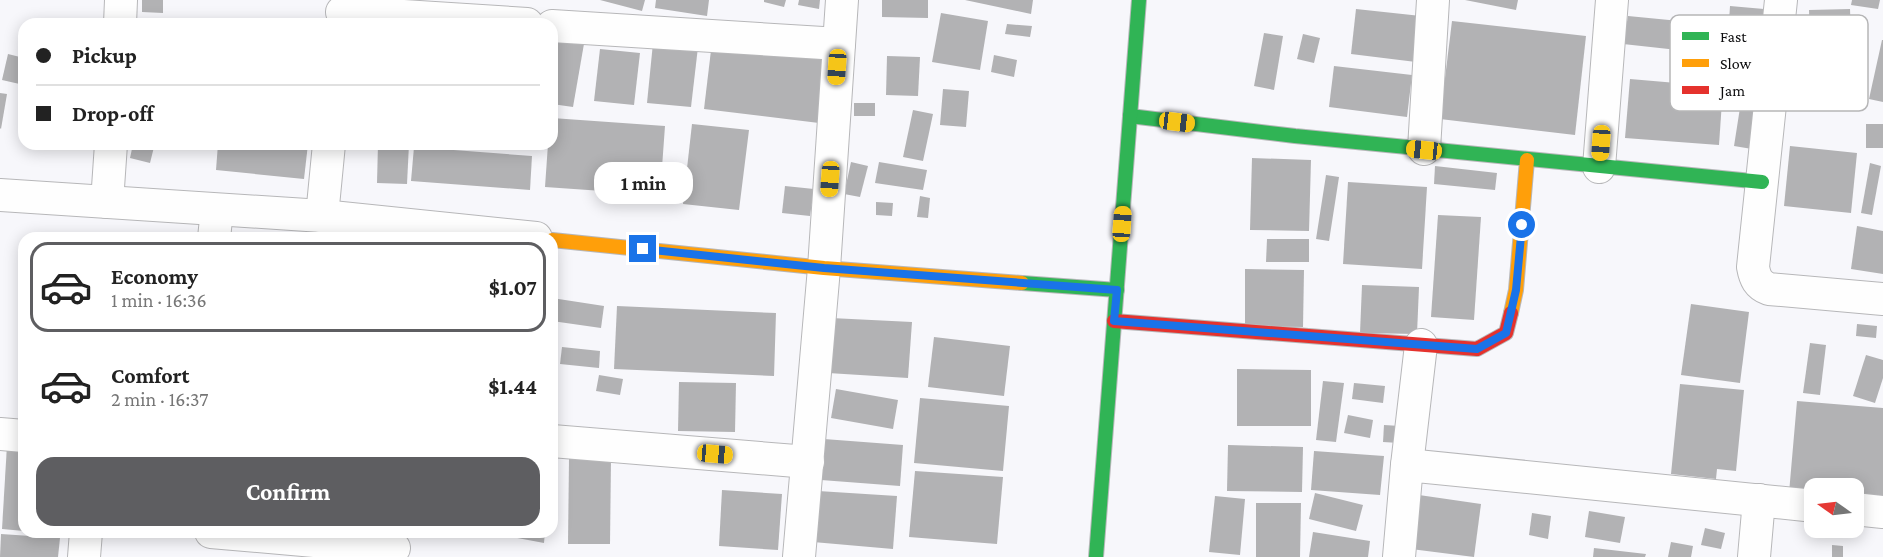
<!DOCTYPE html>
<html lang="en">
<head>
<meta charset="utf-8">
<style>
	body { margin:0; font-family:"Crimson Pro",serif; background:#f2f2f2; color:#222; height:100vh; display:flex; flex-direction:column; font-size:22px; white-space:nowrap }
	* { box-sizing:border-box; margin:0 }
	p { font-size:20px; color:#767676 }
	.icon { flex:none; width:33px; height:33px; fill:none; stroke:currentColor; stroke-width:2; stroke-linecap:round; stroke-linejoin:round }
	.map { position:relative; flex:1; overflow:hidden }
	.drawer { position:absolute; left:18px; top:232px; width:540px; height:306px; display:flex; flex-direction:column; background:#fff; border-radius:18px; box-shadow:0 3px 15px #0003 }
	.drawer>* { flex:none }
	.hud { position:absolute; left:18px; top:18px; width:540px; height:132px; border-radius:18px; box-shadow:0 3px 15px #0003; display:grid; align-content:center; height:132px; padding:0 18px; background:#fff }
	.needle { width:39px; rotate:284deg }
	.fabs { position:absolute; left:1804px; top:478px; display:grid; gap:12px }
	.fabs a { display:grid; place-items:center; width:60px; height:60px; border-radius:12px; background:#fff; box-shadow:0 3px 15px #0003; font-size:30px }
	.end { position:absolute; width:27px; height:27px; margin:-14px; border:8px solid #1a73e8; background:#fff; box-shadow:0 0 0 3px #fff }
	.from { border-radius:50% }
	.bubble { position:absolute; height:42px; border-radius:18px; background:#fff; box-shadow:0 3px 15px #0003; font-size:20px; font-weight:700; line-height:42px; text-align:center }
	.car { position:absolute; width:18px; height:36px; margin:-18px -9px; border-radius:8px; box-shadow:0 0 4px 2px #0007; background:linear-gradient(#f5c518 24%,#345 0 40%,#f5c518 0 76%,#345 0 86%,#f5c518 0) }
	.hud b { display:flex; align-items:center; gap:21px; height:57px; font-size:22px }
	.hud b+b { border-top:2px solid #e0e0e0 }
	.hud i { width:15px; height:15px; background:#222 }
	ul { padding:10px 0 0; list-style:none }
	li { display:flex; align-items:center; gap:18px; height:90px; margin:0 12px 9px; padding:0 6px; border:3px solid transparent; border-radius:18px }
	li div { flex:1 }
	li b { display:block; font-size:22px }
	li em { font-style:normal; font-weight:700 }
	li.on { border-color:#5e5e61 }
	li>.icon { width:54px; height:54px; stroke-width:1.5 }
	.button { display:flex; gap:12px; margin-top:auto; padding:12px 18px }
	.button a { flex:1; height:69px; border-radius:18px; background:#5e5e61; color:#fff; font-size:24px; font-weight:700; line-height:69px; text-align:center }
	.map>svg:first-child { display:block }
	.building { fill:#b2b2b4 }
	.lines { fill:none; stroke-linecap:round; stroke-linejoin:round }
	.street-casing { stroke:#b7b7b9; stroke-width:34 }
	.fast-casing { stroke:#b7b7b9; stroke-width:16 }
	.slow-casing { stroke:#b7b7b9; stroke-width:16 }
	.jam-casing { stroke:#b7b7b9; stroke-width:16 }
	.street { stroke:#fefefe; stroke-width:32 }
	.fast { stroke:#30b455; stroke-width:14 }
	.slow { stroke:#ff9f0a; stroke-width:14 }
	.jam { stroke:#e5322d; stroke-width:14 }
	.route { stroke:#1a73e8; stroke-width:8 }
	.key { fill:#fff; stroke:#b6b6b7; stroke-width:1.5 }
	.key-label { font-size:16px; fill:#0c0c0e }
</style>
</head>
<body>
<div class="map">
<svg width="1883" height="557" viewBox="0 0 1883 557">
	<rect width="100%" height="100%" fill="#f7f7fb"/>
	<g class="building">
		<path d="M142,0H163V13L142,12Z"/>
		<path d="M600,0H645L642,11Z"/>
		<path d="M656,0H709L707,16L655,8Z"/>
		<path d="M764,0H786L784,7L764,2Z"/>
		<path d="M799,0H820L819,9L798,5Z"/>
		<path d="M882,0H928V18L882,17Z"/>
		<path d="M965,0H1033L1031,14Z"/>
		<path d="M1465,0H1518L1516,10Z"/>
		<path d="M1852,0H1880L1878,9L1851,5Z"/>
		<path d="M1730,6L1764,9L1763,24L1729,21Z"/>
		<path d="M1356,9L1421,16L1416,62L1351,54Z"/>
		<path d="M1850,9L1851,35L1810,36L1809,10Z"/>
		<path d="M941,13L988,21L980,70L932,62Z"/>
		<path d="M1628,16L1700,23L1696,52L1623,44Z"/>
		<path d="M1452,21L1586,36L1575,135L1440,119Z"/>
		<path d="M1007,24L1032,26L1030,37L1005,34Z"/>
		<path d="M552,32L585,38L573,107L552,104Z"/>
		<path d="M1264,33L1283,36L1274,90L1254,86Z"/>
		<path d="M1303,34L1320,38L1314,63L1297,59Z"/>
		<path d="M1882,40H1883V102L1869,99Z"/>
		<path d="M712,42L827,56L819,123L704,109Z"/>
		<path d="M653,43L698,47L691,107L647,103Z"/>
		<path d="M600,49L640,53L634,105L594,101Z"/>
		<path d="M8,54L24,58V85L2,80Z"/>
		<path d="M994,55L1017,60L1014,77L991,72Z"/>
		<path d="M887,56L920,57L918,96L886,95Z"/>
		<path d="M1334,66L1412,75L1407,117L1329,107Z"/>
		<path d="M1630,79L1723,87L1719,145L1625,138Z"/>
		<path d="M943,89L969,91L966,127L940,125Z"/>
		<path d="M0,93L7,94L1,129L0,128Z"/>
		<path d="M1742,95L1761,98L1752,149L1734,146Z"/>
		<rect x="854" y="103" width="21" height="13"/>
		<path d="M913,110L933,114L923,161L903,157Z"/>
		<path d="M552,118L665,126L660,195L545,187L548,144H552Z"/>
		<path d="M692,124L749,130L739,210L683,204Z"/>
		<rect x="1866" y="124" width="17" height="24"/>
		<path d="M133,144L154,147L150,163L130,158Z"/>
		<path d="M218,144H308L304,179L216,170Z"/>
		<path d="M378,144H409L407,184L377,183Z"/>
		<path d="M1790,146L1857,153L1851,213L1784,206Z"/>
		<path d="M414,147L532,156L530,190L411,181Z"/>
		<path d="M1252,158L1311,160L1309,231L1250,230Z"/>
		<path d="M851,162L868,166L860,197L844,194Z"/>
		<path d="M879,162L927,170L923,190L875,183Z"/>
		<path d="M1870,163L1881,166L1872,215L1861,213Z"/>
		<path d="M1435,166L1497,173L1495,190L1434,184Z"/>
		<path d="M1326,175L1339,177L1329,241L1316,239Z"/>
		<path d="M1348,182L1427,187L1422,269L1343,264Z"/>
		<path d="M785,186L814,189L810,216L782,213Z"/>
		<path d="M920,196L930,198L928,218L917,217Z"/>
		<path d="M876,202L893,203L892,216L876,215Z"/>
		<path d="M1438,215L1481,217L1474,320L1431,317Z"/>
		<path d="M1857,226L1883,231V274L1851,269Z"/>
		<path d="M1267,239H1309V262H1266Z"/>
		<path d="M1245,269L1304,270L1303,327L1245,326Z"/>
		<path d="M1362,285L1419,287L1417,334L1360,333Z"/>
		<path d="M552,298L604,306L601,328L552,321Z"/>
		<path d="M1691,304L1749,312L1740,383L1681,375Z"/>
		<path d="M617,306L776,313L774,376L614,369Z"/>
		<path d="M831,318L912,322L908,378L828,373Z"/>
		<path d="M1857,324L1877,326L1876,338L1856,336Z"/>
		<path d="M934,337L1010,346L1004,396L928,387Z"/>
		<path d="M1810,343L1826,345L1820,395L1803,393Z"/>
		<path d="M562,347L600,351L599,368L560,364Z"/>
		<path d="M1866,355L1883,360V378L1875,403L1853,396Z"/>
		<path d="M1237,369L1311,370V426H1237Z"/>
		<path d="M599,375L623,379L620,395L596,391Z"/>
		<path d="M1323,381L1344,383L1336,442L1316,440Z"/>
		<path d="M679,382L736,383L735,432L678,431Z"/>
		<path d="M1354,383L1385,386L1383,403L1352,399Z"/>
		<path d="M1680,384L1744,390L1736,471L1717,469L1716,479L1671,474Z"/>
		<path d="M836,389L898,400L893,429L831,418Z"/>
		<path d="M920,398L1009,406L1003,471L914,463Z"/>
		<path d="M1797,401L1883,408V501L1854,499V489H1815V495L1789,493Z"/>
		<path d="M1348,415L1373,420L1370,438L1344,433Z"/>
		<path d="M1384,425L1400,426L1399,443L1383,442Z"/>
		<path d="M824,439L903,445L900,486L821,480Z"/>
		<path d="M7,445L24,446V531L2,529Z"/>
		<path d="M1228,445L1303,447L1302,492L1227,491Z"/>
		<path d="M1314,451L1384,456L1380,495L1311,490Z"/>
		<path d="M569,458H611L610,544H568Z"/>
		<path d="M915,471L1003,477L997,544L909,537Z"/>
		<path d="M722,490L782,494L778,550L719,546Z"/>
		<path d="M818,491L897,496L893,549L813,542Z"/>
		<path d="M1315,493L1363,505L1356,531L1309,519Z"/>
		<path d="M1419,495L1481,504L1474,557L1411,549Z"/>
		<path d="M1215,496L1245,499L1240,555L1209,552Z"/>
		<path d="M1256,503H1301L1300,557H1256Z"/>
		<path d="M1589,511L1625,517L1620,543L1585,537Z"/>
		<path d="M1532,513L1551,516L1548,539L1529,535Z"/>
		<path d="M1705,528L1725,533L1721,549L1701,545Z"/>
		<path d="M486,532H545L544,543Z"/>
		<path d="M1313,532L1370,541L1368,557H1309Z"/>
		<path d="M1,534L60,538L58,557H0Z"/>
		<path d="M1671,542L1693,546L1691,557H1668Z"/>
		<path d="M1832,545L1843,546V557H1832Z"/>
		<path d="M1594,548L1646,554L1645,557H1593Z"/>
	</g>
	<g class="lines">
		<g class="street-casing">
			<g id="street">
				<path d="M1781,0L1753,267C1755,278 1758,285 1769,289L1883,299"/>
				<path d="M342,12L527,24"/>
				<path d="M120,24L121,0"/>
				<path d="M552,26L839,44"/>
				<path d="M1424,149L1433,0"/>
				<path d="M1599,167L1612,0"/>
				<path d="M0,195L322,216L536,238"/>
				<path d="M107,202L111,144"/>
				<path d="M322,216L329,144"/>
				<path d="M214,238L217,210"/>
				<path d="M0,434L24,436"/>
				<path d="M552,441L808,462"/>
				<path d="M1407,465L1421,345"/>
				<path d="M1854,509L1883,512"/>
				<path d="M211,532L394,548"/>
				<path d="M84,557L86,532"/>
				<path d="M799,557L824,268L842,0"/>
				<path d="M1399,557L1407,465L1815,506"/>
				<path d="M1754,557L1759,500"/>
			</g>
		</g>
		<g class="fast-casing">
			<g id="fast">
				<path d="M1130,116L1295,136L1762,182"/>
				<path d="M1022,283L1117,290"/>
				<path d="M1096,557L1139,0"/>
			</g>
		</g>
		<g class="slow-casing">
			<g id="slow">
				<path d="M552,240L824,268L1022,283"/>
				<path d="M1511,313L1516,290L1527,160"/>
			</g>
		</g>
		<g class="jam-casing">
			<path id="jam" d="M1114,321L1477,349L1506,333L1511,313"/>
		</g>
		<use href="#street" class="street"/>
		<use href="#fast" class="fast"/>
		<use href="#slow" class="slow"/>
		<use href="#jam" class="jam"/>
	</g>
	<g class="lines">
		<path class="route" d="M643,249L824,268L1117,290L1114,321L1477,349L1506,333L1516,290L1522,225"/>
	</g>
	<rect x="1670" y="15" width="198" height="96" rx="9" class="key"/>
	<rect x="1682" y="32" width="27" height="8" fill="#30b455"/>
	<rect x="1682" y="59" width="27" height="8" fill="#ff9f0a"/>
	<rect x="1682" y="86" width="27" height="8" fill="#e5322d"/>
	<g class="key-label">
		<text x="1720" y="42">Fast</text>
		<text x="1720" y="69">Slow</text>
		<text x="1720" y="96">Jam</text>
	</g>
</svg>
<div class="fabs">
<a><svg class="needle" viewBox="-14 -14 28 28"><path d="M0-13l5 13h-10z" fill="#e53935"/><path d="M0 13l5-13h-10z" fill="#767676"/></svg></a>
</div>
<i class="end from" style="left:1522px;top:225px"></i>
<i class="end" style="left:643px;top:249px"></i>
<div class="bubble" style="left:594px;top:162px;width:99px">1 min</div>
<i class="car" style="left:837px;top:67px;rotate:184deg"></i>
<i class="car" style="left:1177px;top:122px;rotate:97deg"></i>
<i class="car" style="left:1601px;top:143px;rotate:184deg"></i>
<i class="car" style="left:1424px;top:150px;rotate:276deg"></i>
<i class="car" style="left:830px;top:179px;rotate:184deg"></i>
<i class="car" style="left:1122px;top:224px;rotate:4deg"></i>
<i class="car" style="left:715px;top:454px;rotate:95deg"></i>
<div class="hud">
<b><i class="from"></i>Pickup</b>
<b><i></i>Drop-off</b>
</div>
<section class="drawer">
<ul>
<li class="on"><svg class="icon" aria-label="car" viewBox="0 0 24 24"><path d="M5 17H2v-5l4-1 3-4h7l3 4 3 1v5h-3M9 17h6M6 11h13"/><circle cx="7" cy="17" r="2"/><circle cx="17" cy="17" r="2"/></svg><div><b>Economy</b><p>1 min · 16:36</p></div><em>$1.07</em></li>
<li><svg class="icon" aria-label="car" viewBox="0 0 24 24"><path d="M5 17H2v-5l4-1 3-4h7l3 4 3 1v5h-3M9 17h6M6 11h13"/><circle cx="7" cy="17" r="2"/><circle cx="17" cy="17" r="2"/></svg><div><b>Comfort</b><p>2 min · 16:37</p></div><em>$1.44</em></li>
</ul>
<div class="button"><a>Confirm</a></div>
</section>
</div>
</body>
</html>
